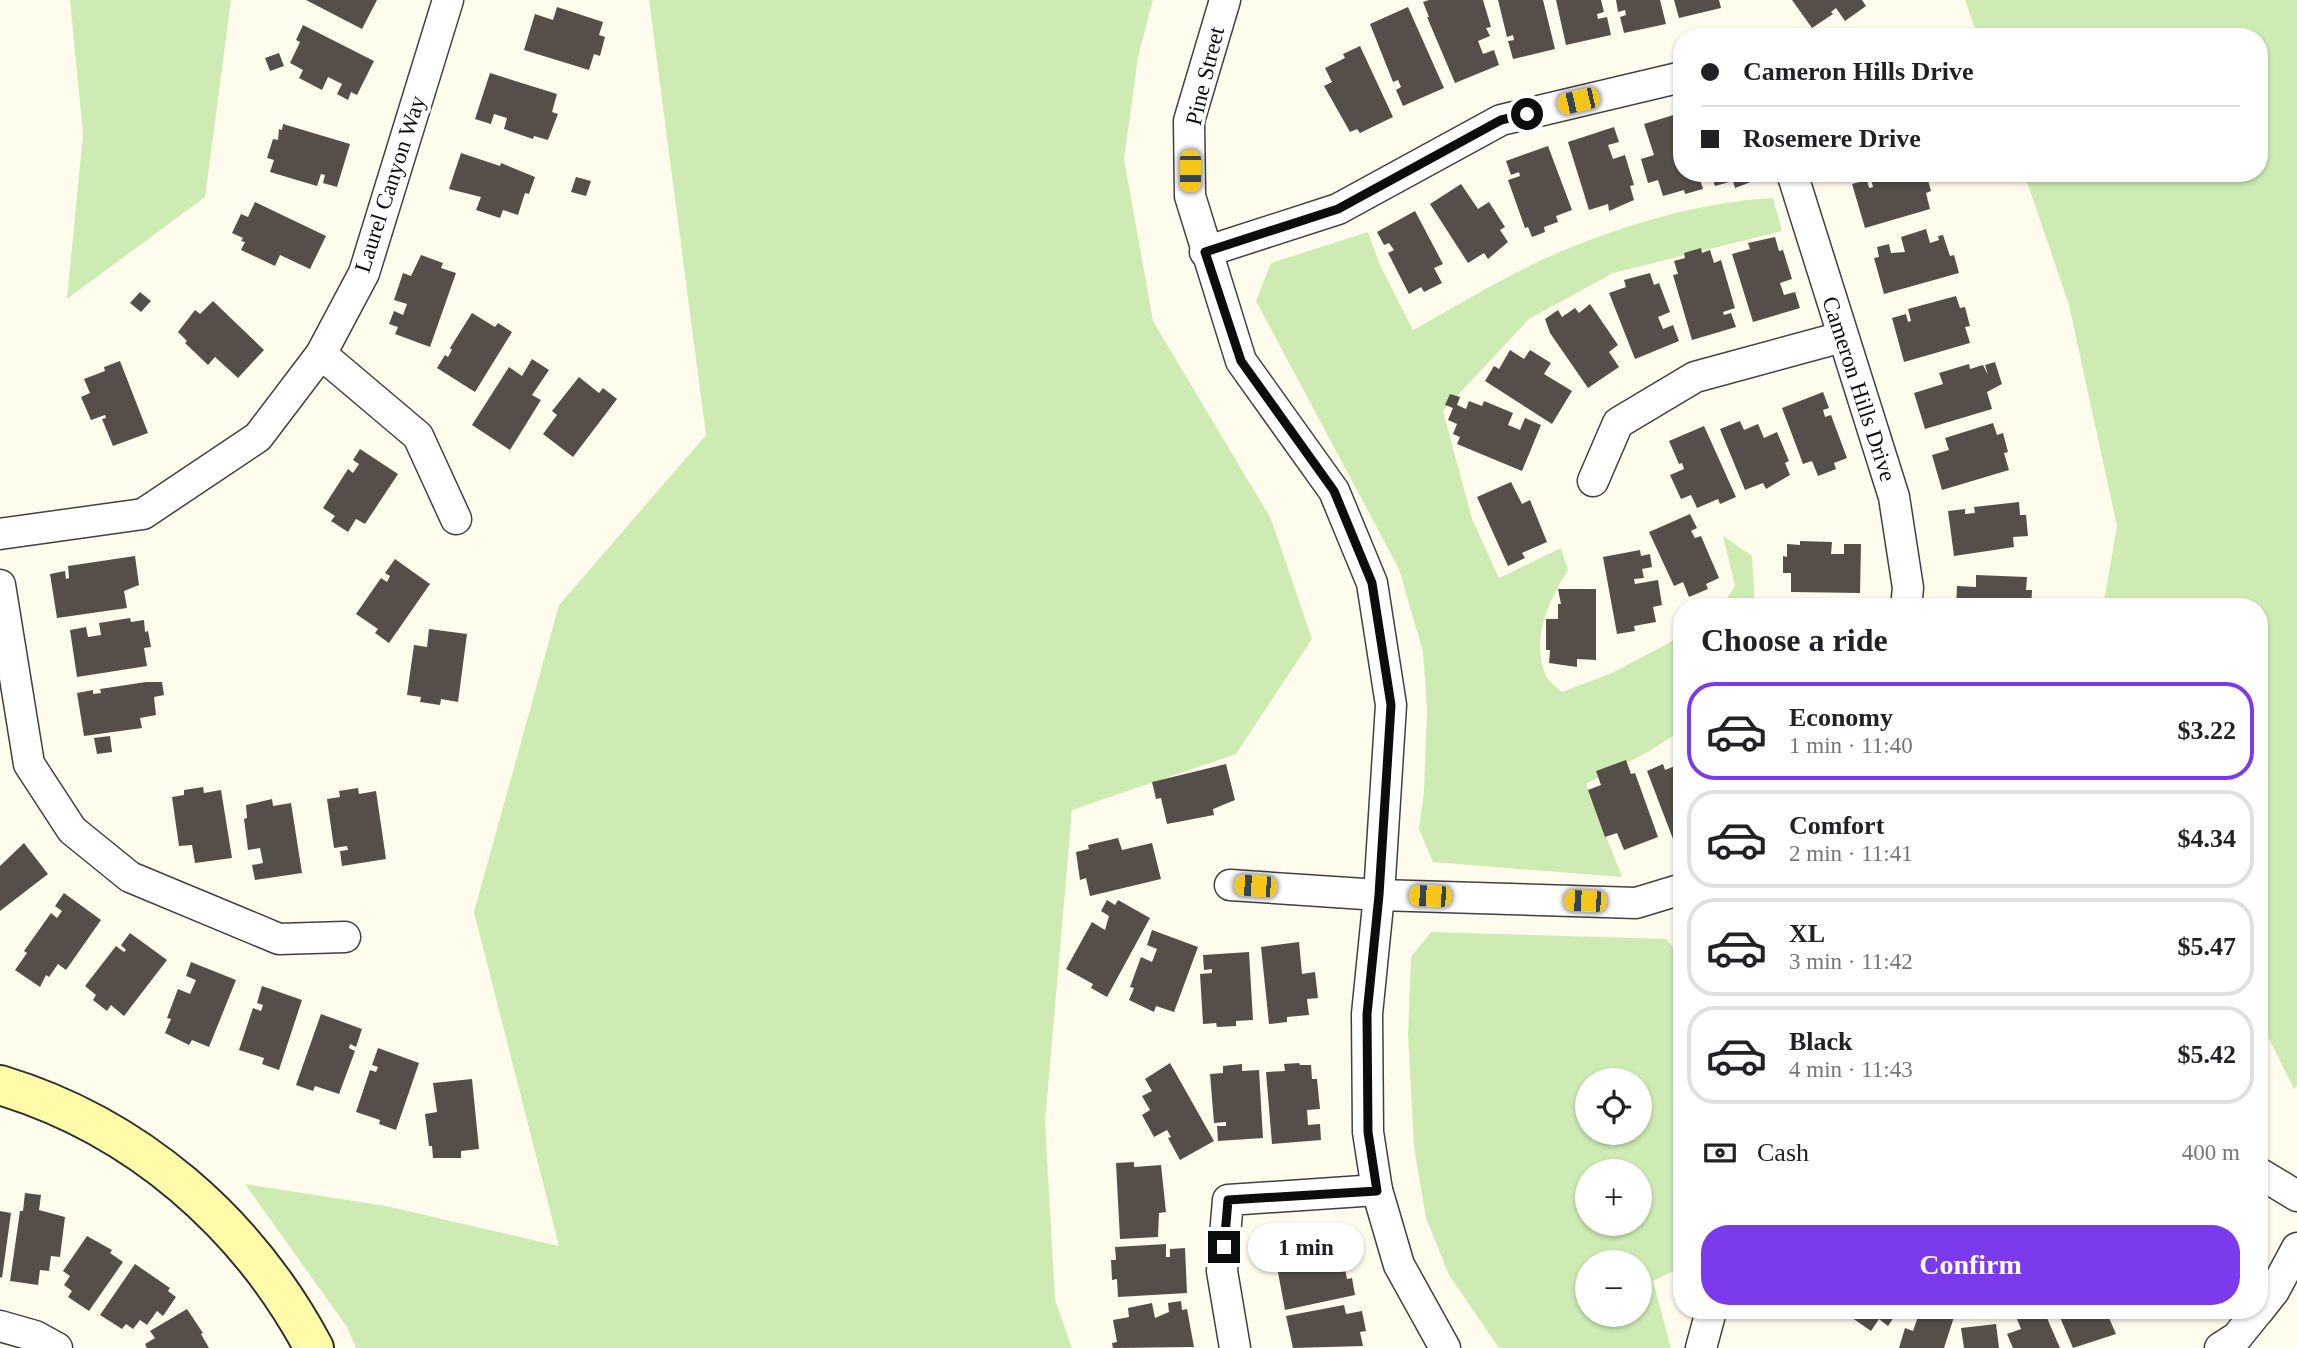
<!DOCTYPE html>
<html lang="en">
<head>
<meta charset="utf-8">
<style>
	body { margin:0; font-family:"Times New Roman",serif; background:#f6f6f6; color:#202124; height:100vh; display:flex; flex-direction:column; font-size:26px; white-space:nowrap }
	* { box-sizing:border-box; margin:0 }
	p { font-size:23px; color:#757577 }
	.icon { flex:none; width:38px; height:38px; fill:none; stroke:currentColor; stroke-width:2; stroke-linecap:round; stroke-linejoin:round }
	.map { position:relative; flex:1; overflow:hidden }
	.sheet { position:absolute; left:1673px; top:598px; width:595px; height:721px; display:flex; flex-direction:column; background:#fff; border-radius:28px; box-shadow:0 2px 5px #0004 }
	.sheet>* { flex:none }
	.banner { position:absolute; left:1673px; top:28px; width:595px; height:154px; border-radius:28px; box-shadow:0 2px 5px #0004; display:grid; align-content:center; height:154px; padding:0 28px; background:#fff }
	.tools { position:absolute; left:1575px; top:1068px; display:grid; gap:14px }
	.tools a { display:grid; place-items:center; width:77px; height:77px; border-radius:50%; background:#fff; box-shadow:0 2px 5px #0004; font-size:35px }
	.end { position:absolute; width:32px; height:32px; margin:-16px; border:9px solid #0d0d0d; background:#fff; box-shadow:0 0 0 4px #fff }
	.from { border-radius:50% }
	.bubble { position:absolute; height:49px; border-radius:24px; background:#fff; box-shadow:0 2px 5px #0004; font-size:23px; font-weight:800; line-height:49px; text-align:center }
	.car { position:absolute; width:21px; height:42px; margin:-21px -10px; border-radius:9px; box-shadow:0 0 5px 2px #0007; background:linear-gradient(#f5c518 24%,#345 0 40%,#f5c518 0 76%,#345 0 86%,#f5c518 0) }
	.banner b { display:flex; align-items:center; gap:24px; height:66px; font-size:26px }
	.banner b+b { border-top:2px solid #e0e0e0 }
	.banner i { width:18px; height:18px; background:#202124 }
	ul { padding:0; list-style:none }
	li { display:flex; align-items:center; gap:21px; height:98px; margin:0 14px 10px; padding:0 14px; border:4px solid #e0e0e0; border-radius:28px }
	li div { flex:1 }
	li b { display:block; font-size:26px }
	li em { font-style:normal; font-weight:800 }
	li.selected { border-color:#7c3aed }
	li>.icon { width:63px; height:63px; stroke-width:1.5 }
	h2 { padding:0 28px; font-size:32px; line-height:84px }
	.pay { display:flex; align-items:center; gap:18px; height:77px; padding:0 28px; font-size:26px }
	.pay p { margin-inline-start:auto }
	.cta { display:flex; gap:14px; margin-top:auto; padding:14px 28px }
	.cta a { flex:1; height:80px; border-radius:28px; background:#7c3aed; color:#fff; font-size:28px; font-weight:800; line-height:80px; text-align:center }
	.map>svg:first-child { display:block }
	.green { fill:#ceebb4; fill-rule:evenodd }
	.building { fill:#564f49 }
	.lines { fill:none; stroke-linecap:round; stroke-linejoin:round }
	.minor-casing { stroke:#404040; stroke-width:33 }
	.secondary-casing { stroke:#2f2f2f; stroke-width:42 }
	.minor { stroke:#fff; stroke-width:30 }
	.secondary { stroke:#fffba8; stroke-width:38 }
	.route { stroke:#0d0d0d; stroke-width:9 }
	.labels { text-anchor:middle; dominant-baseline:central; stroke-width:7; stroke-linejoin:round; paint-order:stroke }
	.street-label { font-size:23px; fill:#0d0d0d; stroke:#fff }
</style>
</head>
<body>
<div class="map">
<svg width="2297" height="1348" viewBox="0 0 2297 1348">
	<rect width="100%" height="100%" fill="#fffced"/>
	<g class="green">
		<path d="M70,0H231L205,197L67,299L83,134Z"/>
		<path d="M649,0H1153L1138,57L1124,159L1153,321L1271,519L1312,639L1236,754L1072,810L1045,1122L1055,1300L1072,1348H356L347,1327L245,1184L386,1206L559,1246L474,912L559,605L706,435Z"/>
		<path d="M1965,0H2297V1086L2294,1089L2259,1019V607H2103L2117,526L2069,305L2024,173H2259V37H1978Z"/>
		<path d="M1773,198L1782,231L1613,273L1529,319L1443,411L1472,519L1499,578L1561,548L1568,570C1549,600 1530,640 1546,676C1549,682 1557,687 1562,692L1612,673L1682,636V730L1648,752L1586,784L1622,877L1433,862L1419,829L1424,792L1427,708L1423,652L1399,569L1256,301L1271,263L1368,232L1380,265L1413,330C1460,304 1507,275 1555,254C1622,225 1701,202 1773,198Z"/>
		<path d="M1723,536L1752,556L1755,607H1721L1735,586Z"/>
		<path d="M1431,932L1666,939L1682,958V1267L1653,1281L1671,1348H1499L1449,1275L1426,1218L1414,1147L1408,1035L1411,957ZM1587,1080H1640V1132H1587ZM1587,1171H1640V1223H1587ZM1587,1262H1640V1314H1587Z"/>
	</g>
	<g class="building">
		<path d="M306,0H377L362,29Z"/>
		<path d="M1429,0H1483L1491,27L1486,28L1490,36L1478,41L1483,54L1494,50L1499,65L1455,83L1427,17H1429L1423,2Z"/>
		<path d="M1498,0H1543L1555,49L1513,59L1508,41L1514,40L1513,35L1507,37Z"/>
		<path d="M1556,0H1601L1604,12L1597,14L1598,19L1607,17L1611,35L1566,45Z"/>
		<path d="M1616,0H1660L1666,24L1624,33L1620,17L1626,15L1625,10L1618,12Z"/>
		<path d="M1674,0H1719L1721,8L1679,18Z"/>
		<path d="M1792,0H1862L1866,6L1845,21L1836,8L1831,12L1833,14L1812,28Z"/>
		<path d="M557,7L603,22L599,35L605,37L600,56L594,54L589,70L524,50L535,14L553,20Z"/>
		<path d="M1408,7L1444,88L1403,106L1396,90L1401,87L1398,80L1393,82L1370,24Z"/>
		<path d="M303,25L374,61L357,95L351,92L348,100L337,94L342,84L328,77L322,90L299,78L303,70L290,63L300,42L296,40Z"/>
		<path d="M1360,46L1393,117L1360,133L1357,129L1350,132L1324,86L1332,82L1325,68L1345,58L1343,54Z"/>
		<path d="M279,53L284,66L270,71L265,58Z"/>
		<path d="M490,73L557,94L552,112L558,114L548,140L534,136L533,139L504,129L507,118L494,114L491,124L475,119Z"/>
		<path d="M1680,113L1682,173H1698L1703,189L1685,194L1684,190L1663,196L1658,180L1648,183L1641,159L1654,155L1644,124Z"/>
		<path d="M283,124L350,144L337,187L323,183L325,175L321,174L317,186L270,172L274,160L267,158L273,139L278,140L279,129L282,130Z"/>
		<path d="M1614,127L1619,142L1608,145L1613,159L1625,155L1634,185L1630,186L1634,200L1609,211L1608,204L1589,210L1568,142Z"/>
		<path d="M1548,146L1572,210L1556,216L1558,222L1544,227L1545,232L1532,237L1528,227L1525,228L1508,180L1520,176L1519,172L1511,175L1506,161Z"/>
		<path d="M461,153L500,166L501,163L535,177L529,194L525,193L518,215L503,210L500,218L476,210L481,197L449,189Z"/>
		<path d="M1711,173H1759L1761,178L1735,188L1733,181L1715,186Z"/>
		<path d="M1875,173H1926L1931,191L1926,193L1930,209L1865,228L1852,184L1867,180L1869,188L1873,187L1870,175Z"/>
		<path d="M576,177L591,181L586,196L571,192Z"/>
		<path d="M1461,184L1478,209L1489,202L1505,227L1500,230L1508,242L1488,259L1484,253L1468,263L1430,204Z"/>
		<path d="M255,202L326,236L310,269L280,255L275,266L241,250L245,242L241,241L243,238L232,233L241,214L248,217Z"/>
		<path d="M1415,211L1443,264L1434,268L1442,283L1424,292L1421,287L1409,294L1388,253L1394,250L1389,243L1384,245L1377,232Z"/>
		<path d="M1926,229L1930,243L1939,240L1938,236L1943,235L1950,256L1954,255L1959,273L1884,294L1874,258L1879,257L1877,247L1889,244L1891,253L1905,252L1901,237Z"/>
		<path d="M1775,237L1779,251L1783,250L1792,279L1780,283L1784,295L1795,292L1800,308L1753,322L1732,254L1750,249L1748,243Z"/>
		<path d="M1701,248L1702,253L1710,250L1714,263L1721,260L1735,308L1723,312L1724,315L1731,313L1736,327L1692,340L1673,275L1678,274L1674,261L1685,258L1684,253Z"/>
		<path d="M421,255L443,263L441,268L456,273L430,347L395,334L398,327L389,324L394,311L403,315L407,304L394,300L403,273L411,276Z"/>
		<path d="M1650,273L1654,285L1659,283L1670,312L1658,317L1663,329L1673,325L1679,341L1635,359L1609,293L1626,287L1624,280Z"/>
		<path d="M140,292L151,301L141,312L130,303Z"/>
		<path d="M1956,296L1960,308L1965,307L1970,326L1965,327L1970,343L1904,362L1892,318L1906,314L1908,322L1911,321L1908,309Z"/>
		<path d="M213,301L264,350L238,378L215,357L208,365L185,343L187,341L178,332L195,310L200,314Z"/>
		<path d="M1590,304L1618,345L1609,352L1619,367L1588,388L1550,333L1545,319L1558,310L1562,317L1575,308L1579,313Z"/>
		<path d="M472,313L495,327L498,323L512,332L475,392L437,368L445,355L448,357L452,350L450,348Z"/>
		<path d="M1510,350L1524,359L1530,350L1551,363L1544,374L1572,391L1552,424L1485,381L1494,366L1499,369Z"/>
		<path d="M532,359L549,370L532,395L541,400L510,450L472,425L509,367L522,376Z"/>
		<path d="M120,361L148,433L113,446L102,419L106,418L105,415L91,420L81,397L90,393L84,379L105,371L104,367Z"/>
		<path d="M1995,362L2002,384L1987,392L1992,409L1925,429L1914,393L1943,384L1939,373L1969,364L1970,369L1983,365L1988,375L1985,365Z"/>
		<path d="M579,377L599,393L603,388L617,399L573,457L543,434L557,415L552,411Z"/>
		<path d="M1823,392L1829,408L1823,410L1825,417L1831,415L1847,458L1834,463L1836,469L1818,476L1812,461L1803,464L1782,408Z"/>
		<path d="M1450,394L1460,397L1457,405L1466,409L1469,401L1482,406L1484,401L1513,413L1508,425L1520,430L1525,418L1541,425L1522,471L1457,444L1460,437L1453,434L1457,424L1448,420L1453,408L1445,405Z"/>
		<path d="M1740,421L1744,430L1758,424L1764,438L1777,432L1789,461L1785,463L1790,475L1766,489L1763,483L1745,490L1720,429Z"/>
		<path d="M1993,423L1997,435L2003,433L2008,452L2004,453L2009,470L1942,490L1932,455L1949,450L1945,438Z"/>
		<path d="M1704,426L1736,497L1720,504L1718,499L1697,508L1691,495L1681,499L1670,475L1684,469L1682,463L1679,464L1669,441Z"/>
		<path d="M360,449L398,474L365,524L356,519L348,532L331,521L335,516L323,508L348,469L353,473L359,464L353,460Z"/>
		<path d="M1511,482L1522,504L1530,500L1547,542L1522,553L1525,558L1508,566L1477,497Z"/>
		<path d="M2019,502L2020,515H2026L2028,536L2013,537L2014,547L1954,556L1948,511L1965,509V514L1975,513L1974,507Z"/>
		<path d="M1690,514L1697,528L1691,531L1695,538L1701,536L1719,578L1706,584L1708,589L1689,597L1683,582L1674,586L1649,532Z"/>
		<path d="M1800,541L1832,542L1831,554H1844V544H1861L1860,593L1791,592V573H1783V556L1787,557V544L1800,545Z"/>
		<path d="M1640,550L1641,556L1650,554L1652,567L1642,569L1644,578L1634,579L1635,584L1658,580L1662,605L1653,607L1656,622L1634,626L1635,631L1617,634L1603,557Z"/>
		<path d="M135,556L139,585L124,591L127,608L57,618L50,574L65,571L66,579L69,578L68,566Z"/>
		<path d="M395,559L430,584L389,643L375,633L378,629L356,614L381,578L387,582L390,576L385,573Z"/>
		<path d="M1976,575L2027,577L2026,590H2032L2031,607H1956L1957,586L1976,587Z"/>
		<path d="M1558,589H1596V660L1577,659V667L1549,663L1550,650H1546V619H1558V604H1561Z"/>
		<path d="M130,618L131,622L144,620L145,632L148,631L151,647L144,648L147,666L77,677L70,630L86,627L88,637L101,635L99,623Z"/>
		<path d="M429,629L467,634L458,702L441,699L440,705L420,702L421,697L407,695L414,645L427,647Z"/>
		<path d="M146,682H162L164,695L154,697L156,715L140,718L142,728L84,736L77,693L93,690V694L101,693L100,689Z"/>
		<path d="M110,736L112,752L97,754L94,738Z"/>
		<path d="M1626,760L1631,774L1635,773L1658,837L1624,850L1617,833L1605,837L1588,790L1601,785L1596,771Z"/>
		<path d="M1682,763V835L1673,839L1647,771L1663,764L1665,770Z"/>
		<path d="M1226,764L1235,800L1213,809L1214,815L1167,824L1161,798L1156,799L1152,782Z"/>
		<path d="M203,787L204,793L221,790L232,858L195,863L192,845L179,846L172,797L184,795V790Z"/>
		<path d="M358,788L359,794L376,791L386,859L342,866L340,851L348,850L347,846L334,848L327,799L340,797L339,791Z"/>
		<path d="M272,799L273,806L291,803L302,873L255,880L252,865L263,863L260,848L248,850L244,819L247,818L246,805Z"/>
		<path d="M1118,838L1122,850L1152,843L1161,879L1090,896L1086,878L1080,880L1076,852L1089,849L1088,845Z"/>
		<path d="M24,843L48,874L0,911V866Z"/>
		<path d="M64,893L101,920L66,970L58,964L49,977L46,975L40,987L15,970L27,953L24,951L51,913L57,918L62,911L55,906Z"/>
		<path d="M1107,900L1115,905L1118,900L1150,918L1107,997L1091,988L1093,984L1066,969L1092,922L1105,930L1109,916L1101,911Z"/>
		<path d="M1152,930L1198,947L1174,1012L1156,1006L1154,1012L1129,1000L1134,988L1130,987L1141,957L1152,962L1157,949L1147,945Z"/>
		<path d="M130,933L167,960L124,1016L111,1005L107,1011L93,1000L96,995L85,986L116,946L124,952L126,950L121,945Z"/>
		<path d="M1299,942L1302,974L1315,972L1318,998L1307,999L1309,1015L1287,1017V1022L1269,1024L1261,947Z"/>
		<path d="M1249,952L1253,1020L1236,1021V1026L1217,1027L1216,1023L1203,1024L1200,974L1212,973V969L1204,970L1203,955Z"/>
		<path d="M191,962L236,980L209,1047L192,1040L189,1045L165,1033L171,1019L167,1018L178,989L190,994L196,980L186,976Z"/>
		<path d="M262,986L302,1000L279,1070L262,1064L264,1058L239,1050L253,1008L261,1011L263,1005L257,1003Z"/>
		<path d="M321,1014L362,1029L356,1047L350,1044L349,1048L355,1051L339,1094L315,1086L313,1091L296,1085Z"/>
		<path d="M378,1048L419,1063L396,1130L379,1124L380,1120L356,1112L370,1070L376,1072L378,1067L372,1065Z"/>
		<path d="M1170,1063L1214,1141L1180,1160L1168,1138L1171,1137L1167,1130L1154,1137L1142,1115L1150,1110L1142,1096L1152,1091L1145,1079Z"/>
		<path d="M1299,1063L1300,1065H1311L1312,1079H1317L1320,1109L1307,1110L1308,1125L1320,1124L1321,1140L1272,1144L1266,1072L1285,1071L1284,1064Z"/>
		<path d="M1242,1064V1071L1259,1070L1263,1138L1218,1141L1217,1126H1226V1122L1214,1123L1210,1074L1223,1073V1066Z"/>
		<path d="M472,1079L479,1149L461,1151V1158H433L432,1146H429L425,1114L437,1112L433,1083Z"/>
		<path d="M1134,1162V1167L1161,1165L1166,1212L1159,1213L1158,1237L1120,1239L1116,1163Z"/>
		<path d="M25,1193L41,1195L39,1210L65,1217L60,1257L51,1256L49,1271L40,1270L38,1285L10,1281L20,1211H23Z"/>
		<path d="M0,1211L11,1213L2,1278L0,1277Z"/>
		<path d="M87,1236L112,1250L110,1253L123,1262L89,1311L68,1297L72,1291L64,1285L70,1276L63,1271Z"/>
		<path d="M1166,1244V1257H1170V1249L1185,1248L1187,1293L1118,1297L1117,1279L1112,1280L1111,1260H1116L1115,1247Z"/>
		<path d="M1342,1254L1347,1279L1352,1278L1355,1295L1285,1310L1277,1267L1288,1265L1290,1271L1310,1266L1309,1260Z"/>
		<path d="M135,1264L170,1288L168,1291L176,1297L163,1316L157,1311L147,1325L140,1320L133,1329L126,1324L122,1329L100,1315Z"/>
		<path d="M1181,1301L1182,1310L1187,1309L1194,1347L1113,1348L1112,1343L1117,1342L1113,1320L1129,1317L1128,1308L1152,1303L1155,1318L1169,1312L1168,1303Z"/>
		<path d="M1344,1305L1346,1314L1362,1311L1366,1331L1360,1332L1363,1346L1293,1348L1286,1316Z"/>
		<path d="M187,1309L203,1333L201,1334L209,1348H147L145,1344L155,1338L150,1331Z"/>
		<path d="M1846,1311H1898L1888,1326L1879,1319L1871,1331L1845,1313Z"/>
		<path d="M1920,1311H1933L1954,1317L1944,1348H1899L1905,1328L1913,1331Z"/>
		<path d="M2035,1311H2044L2060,1348H2013L2007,1334L2021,1329L2017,1319Z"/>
		<path d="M2066,1311H2106L2116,1334L2073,1348L2059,1315Z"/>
		<path d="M1996,1324L1999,1348H1964L1961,1328Z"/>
	</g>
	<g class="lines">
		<g class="minor-casing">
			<g id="minor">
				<path d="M1225,0L1189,121L1190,196L1241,361L1334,491L1372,583L1391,705L1379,895L1367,1014L1368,1132L1377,1190L1399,1265L1445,1348"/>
				<path d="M1792,173L1894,497L1908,588L1906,607"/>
				<path d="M1205,252L1338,209L1501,120L1682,77"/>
				<path d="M321,354L418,436L456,519"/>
				<path d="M1593,481L1618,423L1695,377L1842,337"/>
				<path d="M0,534L143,514L258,437L321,354L364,273L448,0"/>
				<path d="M0,585L29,764L72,830L130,877L279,939L345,937"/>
				<path d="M1230,885L1379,895L1636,903L1682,889"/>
				<path d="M2259,1173L2297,1196"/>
				<path d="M2259,1310L2274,1291L2297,1248"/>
				<path d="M0,1326L35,1336L57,1348"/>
				<path d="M1235,1348L1222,1271L1228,1200L1377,1190"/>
				<path d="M1701,1348L1711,1311"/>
				<path d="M2220,1348L2237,1337L2258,1311"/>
			</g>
		</g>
		<g class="secondary-casing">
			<path id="secondary" d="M0,1085C136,1126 247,1222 314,1348"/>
		</g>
		<use href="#minor" class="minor"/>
		<use href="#secondary" class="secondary"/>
	</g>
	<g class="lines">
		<path class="route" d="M1224,1247L1228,1200L1377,1191L1368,1132L1367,1014L1379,895L1391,705L1372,583L1334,491L1241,361L1205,252L1338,209L1501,120L1527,114"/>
	</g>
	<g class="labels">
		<g class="street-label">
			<text transform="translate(1205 76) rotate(-76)">Pine Street</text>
			<text transform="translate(390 184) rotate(-72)">Laurel Canyon Way</text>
			<text transform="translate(1859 389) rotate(72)">Cameron Hills Drive</text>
		</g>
	</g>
</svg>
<div class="tools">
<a><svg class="icon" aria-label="locate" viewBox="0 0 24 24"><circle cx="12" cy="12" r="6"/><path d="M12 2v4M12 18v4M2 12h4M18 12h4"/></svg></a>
<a>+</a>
<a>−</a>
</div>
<i class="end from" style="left:1527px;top:114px"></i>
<i class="end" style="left:1224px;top:1247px"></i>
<div class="bubble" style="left:1248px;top:1223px;width:116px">1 min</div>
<i class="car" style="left:1578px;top:101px;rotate:257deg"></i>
<i class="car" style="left:1190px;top:171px;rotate:180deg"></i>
<i class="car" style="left:1255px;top:886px;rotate:274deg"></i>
<i class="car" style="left:1430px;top:896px;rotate:272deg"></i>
<i class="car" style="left:1585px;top:901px;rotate:272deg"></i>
<div class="banner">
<b><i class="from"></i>Cameron Hills Drive</b>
<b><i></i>Rosemere Drive</b>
</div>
<section class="sheet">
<h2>Choose a ride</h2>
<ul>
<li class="selected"><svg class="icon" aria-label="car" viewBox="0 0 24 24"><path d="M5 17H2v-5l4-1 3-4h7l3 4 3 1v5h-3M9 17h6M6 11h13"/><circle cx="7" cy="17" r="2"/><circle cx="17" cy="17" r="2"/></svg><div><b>Economy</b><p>1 min · 11:40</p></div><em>$3.22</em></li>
<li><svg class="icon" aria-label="car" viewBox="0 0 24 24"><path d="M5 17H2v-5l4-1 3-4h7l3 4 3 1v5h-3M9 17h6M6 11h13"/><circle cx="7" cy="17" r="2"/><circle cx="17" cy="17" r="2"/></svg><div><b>Comfort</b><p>2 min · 11:41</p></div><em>$4.34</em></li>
<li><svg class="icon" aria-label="car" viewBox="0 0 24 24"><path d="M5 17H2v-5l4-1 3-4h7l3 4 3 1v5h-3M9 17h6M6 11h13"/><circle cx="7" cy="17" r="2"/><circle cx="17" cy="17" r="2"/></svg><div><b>XL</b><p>3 min · 11:42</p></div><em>$5.47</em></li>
<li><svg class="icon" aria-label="car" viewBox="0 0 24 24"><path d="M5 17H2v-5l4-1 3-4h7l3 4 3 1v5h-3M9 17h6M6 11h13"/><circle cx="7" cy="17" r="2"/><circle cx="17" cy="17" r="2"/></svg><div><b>Black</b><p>4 min · 11:43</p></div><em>$5.42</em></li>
</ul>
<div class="pay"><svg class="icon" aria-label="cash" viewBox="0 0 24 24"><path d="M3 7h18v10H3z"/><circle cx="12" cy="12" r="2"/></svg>Cash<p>400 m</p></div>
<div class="cta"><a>Confirm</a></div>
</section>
</div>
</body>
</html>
